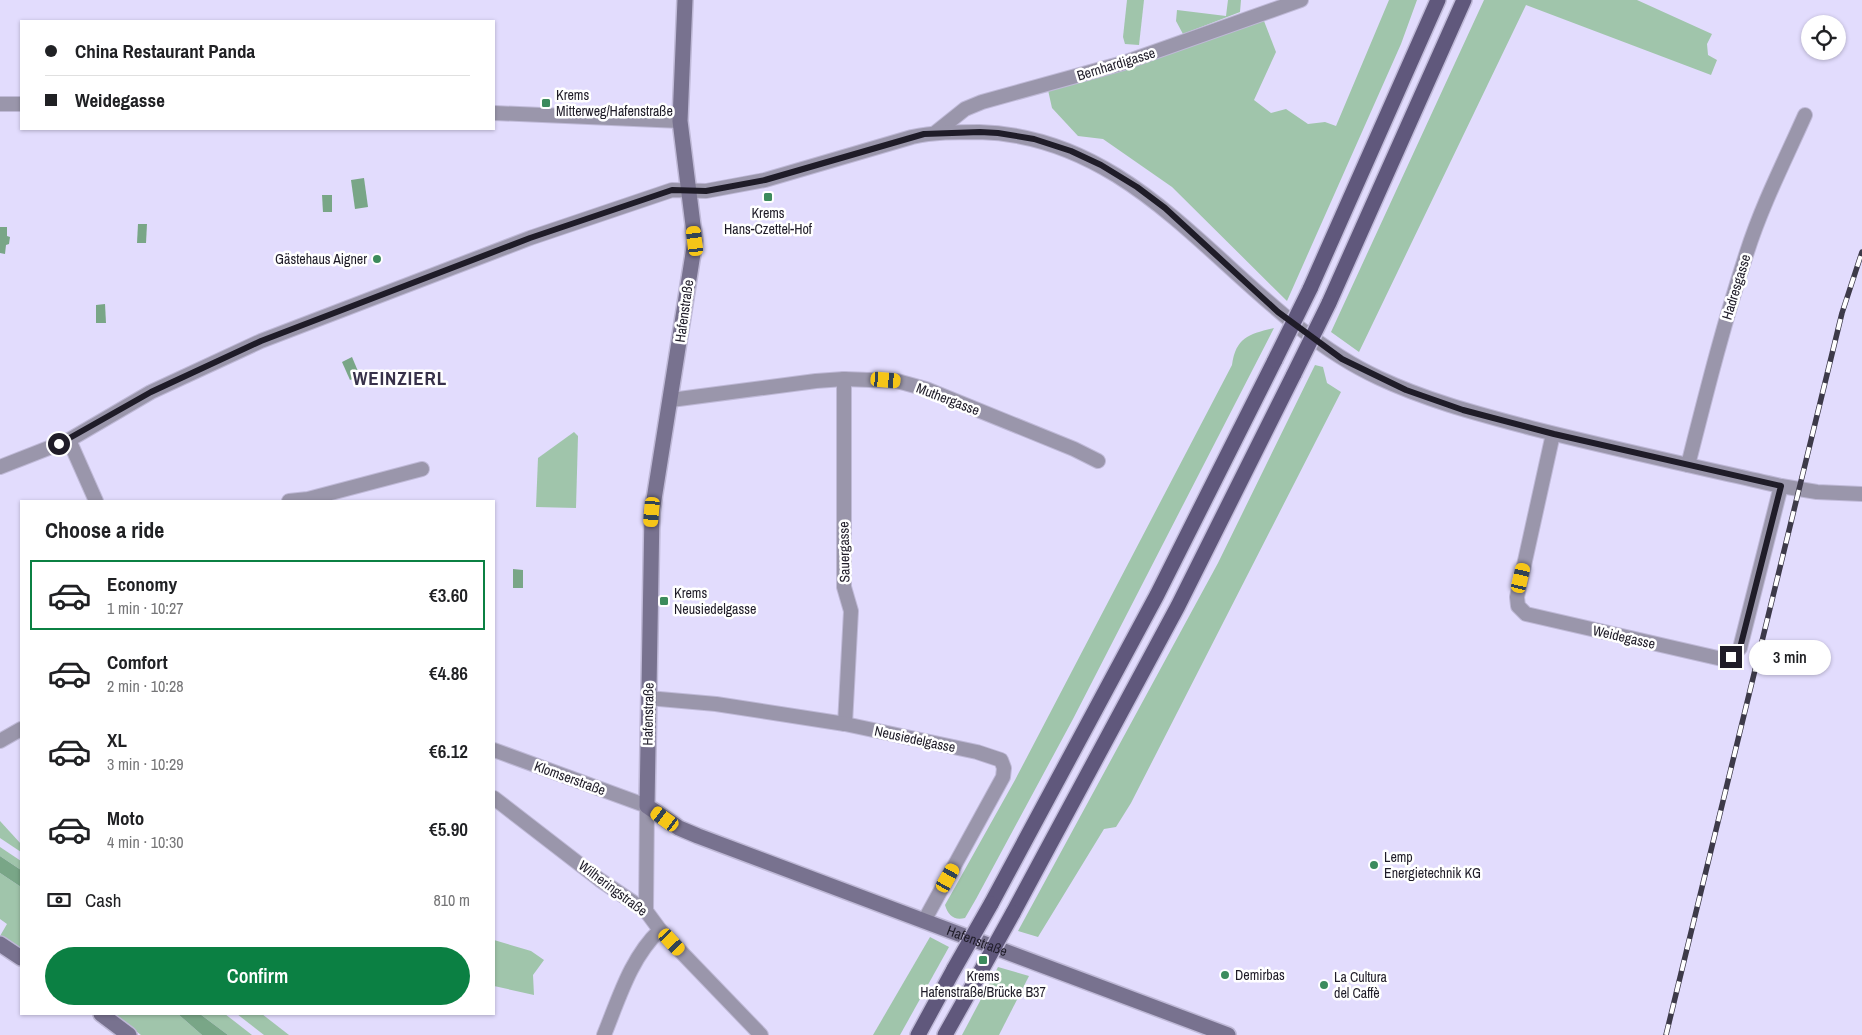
<!DOCTYPE html>
<html lang="en">
<head>
<meta charset="utf-8">
<style>
	body { margin:0; font-family:"Archivo Narrow",sans-serif; background:#f6f6f6; color:#202124; height:100vh; display:flex; flex-direction:column; font-size:19px; white-space:nowrap }
	* { box-sizing:border-box; margin:0 }
	p { font-size:16px; color:#757577 }
	.icon { flex:none; width:28px; height:28px; fill:none; stroke:currentColor; stroke-width:2; stroke-linecap:round; stroke-linejoin:round }
	.map { position:relative; flex:1; overflow:hidden }
	.side { position:absolute; left:20px; top:500px; width:475px; height:515px; display:flex; flex-direction:column; background:#fff; border-radius:0px; box-shadow:0 1px 4px #0004 }
	.side>* { flex:none }
	.guide { position:absolute; left:20px; top:20px; width:475px; height:110px; border-radius:0px; box-shadow:0 1px 4px #0004; display:grid; align-content:center; height:110px; padding:0 25px; background:#fff }
	.buttons { position:absolute; left:1801px; top:15px; display:grid; gap:10px }
	.buttons a { display:grid; place-items:center; width:45px; height:45px; border-radius:50%; background:#fff; box-shadow:0 1px 4px #0004; font-size:25px }
	.end { position:absolute; width:22px; height:22px; margin:-11px; border:6px solid #1f1c28; background:#fff; box-shadow:0 0 0 2px #fff }
	.from { border-radius:50% }
	.bubble { position:absolute; height:35px; border-radius:18px; background:#fff; box-shadow:0 1px 4px #0004; font-size:16px; font-weight:600; line-height:35px; text-align:center }
	.car { position:absolute; width:15px; height:30px; margin:-15px -8px; border-radius:6px; box-shadow:0 0 4px 1px #0007; background:linear-gradient(#f5c518 24%,#345 0 40%,#f5c518 0 76%,#345 0 86%,#f5c518 0) }
	.guide b { display:flex; align-items:center; gap:18px; height:48px; font-size:19px }
	.guide b+b { border-top:1px solid #e0e0e0 }
	.guide i { width:12px; height:12px; background:#202124 }
	ul { padding:0; list-style:none }
	li { display:flex; align-items:center; gap:15px; height:70px; margin:0 10px 8px; padding:0 15px; border:2px solid transparent; border-radius:0px }
	li div { flex:1 }
	li b { display:block; font-size:19px }
	li em { font-style:normal; font-weight:600 }
	li.selected { border-color:#0b8043 }
	li>.icon { width:45px; height:45px; stroke-width:1.5 }
	h2 { padding:0 25px; font-size:22px; line-height:60px }
	.pay { display:flex; align-items:center; gap:12px; height:55px; padding:0 25px; font-size:19px }
	.pay p { margin-inline-start:auto }
	.action { display:flex; gap:10px; margin-top:auto; padding:10px 25px }
	.action a { flex:1; height:58px; border-radius:30px; background:#0b8043; color:#fff; font-size:20px; font-weight:600; line-height:58px; text-align:center }
	.map>svg:first-child { display:block }
	.green { fill:#a0c5ab }
	.water { fill:#79a687 }
	.lines { fill:none; stroke-linecap:round; stroke-linejoin:round }
	.street-casing { stroke:#bfb9d7; stroke-width:16 }
	.secondary-casing { stroke:#bfb9d7; stroke-width:18 }
	.primary-casing { stroke:#bfb9d7; stroke-width:18 }
	.street { stroke:#9a96ab; stroke-width:14 }
	.secondary { stroke:#78728f; stroke-width:15 }
	.primary { stroke:#60587c; stroke-width:15 }
	.rail-casing { stroke:#3d3a49; stroke-width:5.5 }
	.rail { stroke:#fff; stroke-width:4; stroke-dasharray:11; stroke-linecap:butt }
	.primary-bridge-casing { stroke:#bfb9d7; stroke-width:18; stroke-linecap:butt }
	.primary-bridge { stroke:#60587c; stroke-width:15 }
	.route { stroke:#1f1c28; stroke-width:6 }
	.poi-dot { fill:#3c8b5c; stroke:#fff; stroke-width:2 }
	.labels { text-anchor:middle; dominant-baseline:central; stroke-width:5; stroke-linejoin:round; paint-order:stroke }
	.street-label { font-size:14px; fill:#1f1c28; stroke:#fff }
	.poi-label { font-size:14px; fill:#1f1c28; stroke:#fff; text-anchor:start }
	.district-label { font-size:19px; font-weight:bold; letter-spacing:1px; fill:#37314a; stroke:#fff }
</style>
</head>
<body>
<div class="map">
<svg width="1862" height="1035" viewBox="0 0 1862 1035">
	<rect width="100%" height="100%" fill="#e2dcfd"/>
	<g class="green">
		<path d="M1127,0H1144L1139,45L1125,44L1123,37Z"/>
		<path d="M1228,0H1241L1240,12L1183,34L1176,21L1177,10L1226,16Z"/>
		<path d="M1389,0H1417L1401,44L1287,301L1172,187L1103,139L1078,136L1052,108L1048,90L1264,21L1276,52L1254,100L1271,113L1286,109L1308,124L1325,122L1336,126Z"/>
		<path d="M1484,0H1637L1712,34L1707,44L1708,55L1717,60L1711,75L1526,5L1359,352L1331,332Z"/>
		<path d="M1274,328L1073,719L976,899L965,918C954,921 948,915 945,905L1015,780L1232,365C1236,337 1249,334 1274,328Z"/>
		<path d="M1315,365L1323,367L1327,383L1341,392L1131,803L1116,827L1104,829L1038,937L1018,931L1218,563Z"/>
		<path d="M574,432L578,436L576,508L536,507L538,458Z"/>
		<path d="M0,821L21,844V852L0,838Z"/>
		<path d="M0,847L21,861V870L0,856Z"/>
		<path d="M0,873L21,887V949L0,936L7,924L0,919Z"/>
		<path d="M930,937L949,947L900,1035H873Z"/>
		<path d="M494,940L531,951L544,960L533,975L534,995L494,986Z"/>
		<path d="M998,967L1029,976L999,1035H962Z"/>
		<path d="M114,1014H178L202,1035H141Z"/>
		<path d="M200,1014H225L252,1035H228Z"/>
		<path d="M237,1014H262L289,1035H264Z"/>
	</g>
	<g class="water">
		<path d="M364,178L368,207L355,209L351,180Z"/>
		<path d="M322,195H332V212H323Z"/>
		<path d="M138,224H147L146,243H137Z"/>
		<path d="M0,227H7V236L10,237L9,244L6,245L5,254L0,253Z"/>
		<path d="M105,304L106,323H96V305Z"/>
		<path d="M352,357L360,376L350,380L342,362Z"/>
		<path d="M513,569L523,570V588H513Z"/>
		<path d="M0,856L21,870V887L0,873Z"/>
		<path d="M178,1014H200L228,1035H202Z"/>
	</g>
	<g class="lines">
		<g class="street-casing">
			<g id="street">
				<path d="M0,104H21"/>
				<path d="M494,113L680,121"/>
				<path d="M935,133L965,109L982,102L1123,63L1301,0"/>
				<path d="M844,379V587L851,611L845,724"/>
				<path d="M671,400L816,381L844,379L897,381L926,389L1074,449L1098,461"/>
				<path d="M1553,434L1517,597L1518,606L1526,614L1722,659L1731,657L1740,648L1781,486"/>
				<path d="M69,440L96,501"/>
				<path d="M1688,465C1706,394 1724,322 1747,252C1762,205 1785,160 1805,115"/>
				<path d="M0,467L69,440L151,392L261,341L530,238L672,190L706,191L765,180L912,137C934,132 956,132 979,132C1154,137 1234,311 1379,378C1428,401 1479,414 1531,428C1614,449 1697,467 1781,486L1817,492L1862,494"/>
				<path d="M289,501L308,499L422,469"/>
				<path d="M648,698L716,704L845,724L977,752L1001,760L1004,768L1003,777L924,921"/>
				<path d="M0,741L21,729"/>
				<path d="M494,750L647,806L646,911"/>
				<path d="M494,798L600,880L646,911L660,930L761,1035"/>
				<path d="M604,1035C619,998 631,957 660,930"/>
			</g>
		</g>
		<g class="secondary-casing">
			<g id="secondary">
				<path id="s1" d="M685,0L680,121L695,241L652,512L647,806L679,828L698,836L1228,1035"/>
				<path d="M0,944L21,958"/>
				<path d="M101,1014L129,1035"/>
			</g>
		</g>
		<g class="primary-casing">
			<g id="primary">
				<path d="M1310,289L1438,0"/>
				<path d="M1329,303L1464,0"/>
				<path d="M991,904L1157,595L1275,360"/>
				<path d="M1013,913L1178,606L1294,374"/>
				<path d="M918,1035L954,969"/>
				<path d="M945,1035L977,978"/>
			</g>
		</g>
		<use href="#street" class="street"/>
		<use href="#secondary" class="secondary"/>
		<use href="#primary" class="primary"/>
		<g class="rail-casing">
			<path id="rail" d="M1666,1035L1842,313L1862,252"/>
		</g>
		<use href="#rail" class="rail"/>
		<g class="primary-bridge-casing">
			<g id="primary-bridge">
				<path d="M1275,360L1310,289"/>
				<path d="M1294,374L1329,303"/>
				<path d="M954,969L991,904"/>
				<path d="M977,978L1013,913"/>
			</g>
		</g>
		<use href="#primary-bridge" class="primary-bridge"/>
	</g>
	<g class="lines">
		<path class="route" d="M59,444L151,392L261,341L530,238L672,190L706,191L765,180L924,134L980,132L998,133L1034,139L1071,151L1101,165L1137,187L1165,208L1278,312L1342,359L1406,390L1463,410L1554,434L1781,486L1740,648L1731,657"/>
	</g>
	<g class="poi-dot">
		<rect x="541" y="98" width="10" height="10" rx="2.5"/>
		<rect x="763" y="192" width="10" height="10" rx="2.5"/>
		<circle cx="377" cy="259" r="5"/>
		<rect x="659" y="596" width="10" height="10" rx="2.5"/>
		<circle cx="1374" cy="865" r="5"/>
		<rect x="978" y="955" width="10" height="10" rx="2.5"/>
		<circle cx="1225" cy="975" r="5"/>
		<circle cx="1324" cy="985" r="5"/>
	</g>
	<g class="labels">
		<g class="street-label">
			<text transform="translate(1116 64) rotate(-17)">Bernhardigasse</text>
			<text transform="translate(1736 287) rotate(-73)">Hadresgasse</text>
			<text transform="translate(684 311) rotate(-82)">Hafenstraße</text>
			<text transform="translate(948 399) rotate(21)">Muthergasse</text>
			<text transform="translate(844 552) rotate(-91)">Sauergasse</text>
			<text transform="translate(1624 637) rotate(13)">Weidegasse</text>
			<text transform="translate(648 714) rotate(-89)">Hafenstraße</text>
			<text transform="translate(915 739) rotate(12)">Neusiedelgasse</text>
			<text transform="translate(570 778) rotate(20)">Klomserstraße</text>
			<text transform="translate(613 888) rotate(37)">Wilheringstraße</text>
			<text stroke="none"><textPath href="#s1" startOffset="1168">Hafenstraße</textPath></text>
		</g>
		<g class="poi-label">
			<text x="556" y="95">Krems<tspan x="556" dy="16">Mitterweg/Hafenstraße</tspan></text>
			<text x="768" y="213" text-anchor="middle">Krems<tspan x="768" dy="16">Hans-Czettel-Hof</tspan></text>
			<text x="367" y="259" text-anchor="end">Gästehaus Aigner</text>
			<text x="674" y="593">Krems<tspan x="674" dy="16">Neusiedelgasse</tspan></text>
			<text x="1384" y="857">Lemp<tspan x="1384" dy="16">Energietechnik KG</tspan></text>
			<text x="1235" y="975">Demirbas</text>
			<text x="983" y="976" text-anchor="middle">Krems<tspan x="983" dy="16">Hafenstraße/Brücke B37</tspan></text>
			<text x="1334" y="977">La Cultura<tspan x="1334" dy="16">del Caffè</tspan></text>
		</g>
		<g class="district-label">
			<text x="400" y="378">WEINZIERL</text>
		</g>
	</g>
</svg>
<div class="buttons">
<a><svg class="icon" aria-label="locate" viewBox="0 0 24 24"><circle cx="12" cy="12" r="6"/><path d="M12 2v4M12 18v4M2 12h4M18 12h4"/></svg></a>
</div>
<i class="end from" style="left:59px;top:444px"></i>
<i class="end" style="left:1731px;top:657px"></i>
<div class="bubble" style="left:1749px;top:640px;width:82px">3 min</div>
<i class="car" style="left:695px;top:241px;rotate:353deg"></i>
<i class="car" style="left:886px;top:380px;rotate:95deg"></i>
<i class="car" style="left:652px;top:512px;rotate:185deg"></i>
<i class="car" style="left:1521px;top:578px;rotate:13deg"></i>
<i class="car" style="left:665px;top:819px;rotate:306deg"></i>
<i class="car" style="left:948px;top:878px;rotate:29deg"></i>
<i class="car" style="left:672px;top:942px;rotate:137deg"></i>
<div class="guide">
<b><i class="from"></i>China Restaurant Panda</b>
<b><i></i>Weidegasse</b>
</div>
<section class="side">
<h2>Choose a ride</h2>
<ul>
<li class="selected"><svg class="icon" aria-label="car" viewBox="0 0 24 24"><path d="M5 17H2v-5l4-1 3-4h7l3 4 3 1v5h-3M9 17h6M6 11h13"/><circle cx="7" cy="17" r="2"/><circle cx="17" cy="17" r="2"/></svg><div><b>Economy</b><p>1 min · 10:27</p></div><em>€3.60</em></li>
<li><svg class="icon" aria-label="car" viewBox="0 0 24 24"><path d="M5 17H2v-5l4-1 3-4h7l3 4 3 1v5h-3M9 17h6M6 11h13"/><circle cx="7" cy="17" r="2"/><circle cx="17" cy="17" r="2"/></svg><div><b>Comfort</b><p>2 min · 10:28</p></div><em>€4.86</em></li>
<li><svg class="icon" aria-label="car" viewBox="0 0 24 24"><path d="M5 17H2v-5l4-1 3-4h7l3 4 3 1v5h-3M9 17h6M6 11h13"/><circle cx="7" cy="17" r="2"/><circle cx="17" cy="17" r="2"/></svg><div><b>XL</b><p>3 min · 10:29</p></div><em>€6.12</em></li>
<li><svg class="icon" aria-label="car" viewBox="0 0 24 24"><path d="M5 17H2v-5l4-1 3-4h7l3 4 3 1v5h-3M9 17h6M6 11h13"/><circle cx="7" cy="17" r="2"/><circle cx="17" cy="17" r="2"/></svg><div><b>Moto</b><p>4 min · 10:30</p></div><em>€5.90</em></li>
</ul>
<div class="pay"><svg class="icon" aria-label="cash" viewBox="0 0 24 24"><path d="M3 7h18v10H3z"/><circle cx="12" cy="12" r="2"/></svg>Cash<p>810 m</p></div>
<div class="action"><a>Confirm</a></div>
</section>
</div>
</body>
</html>
